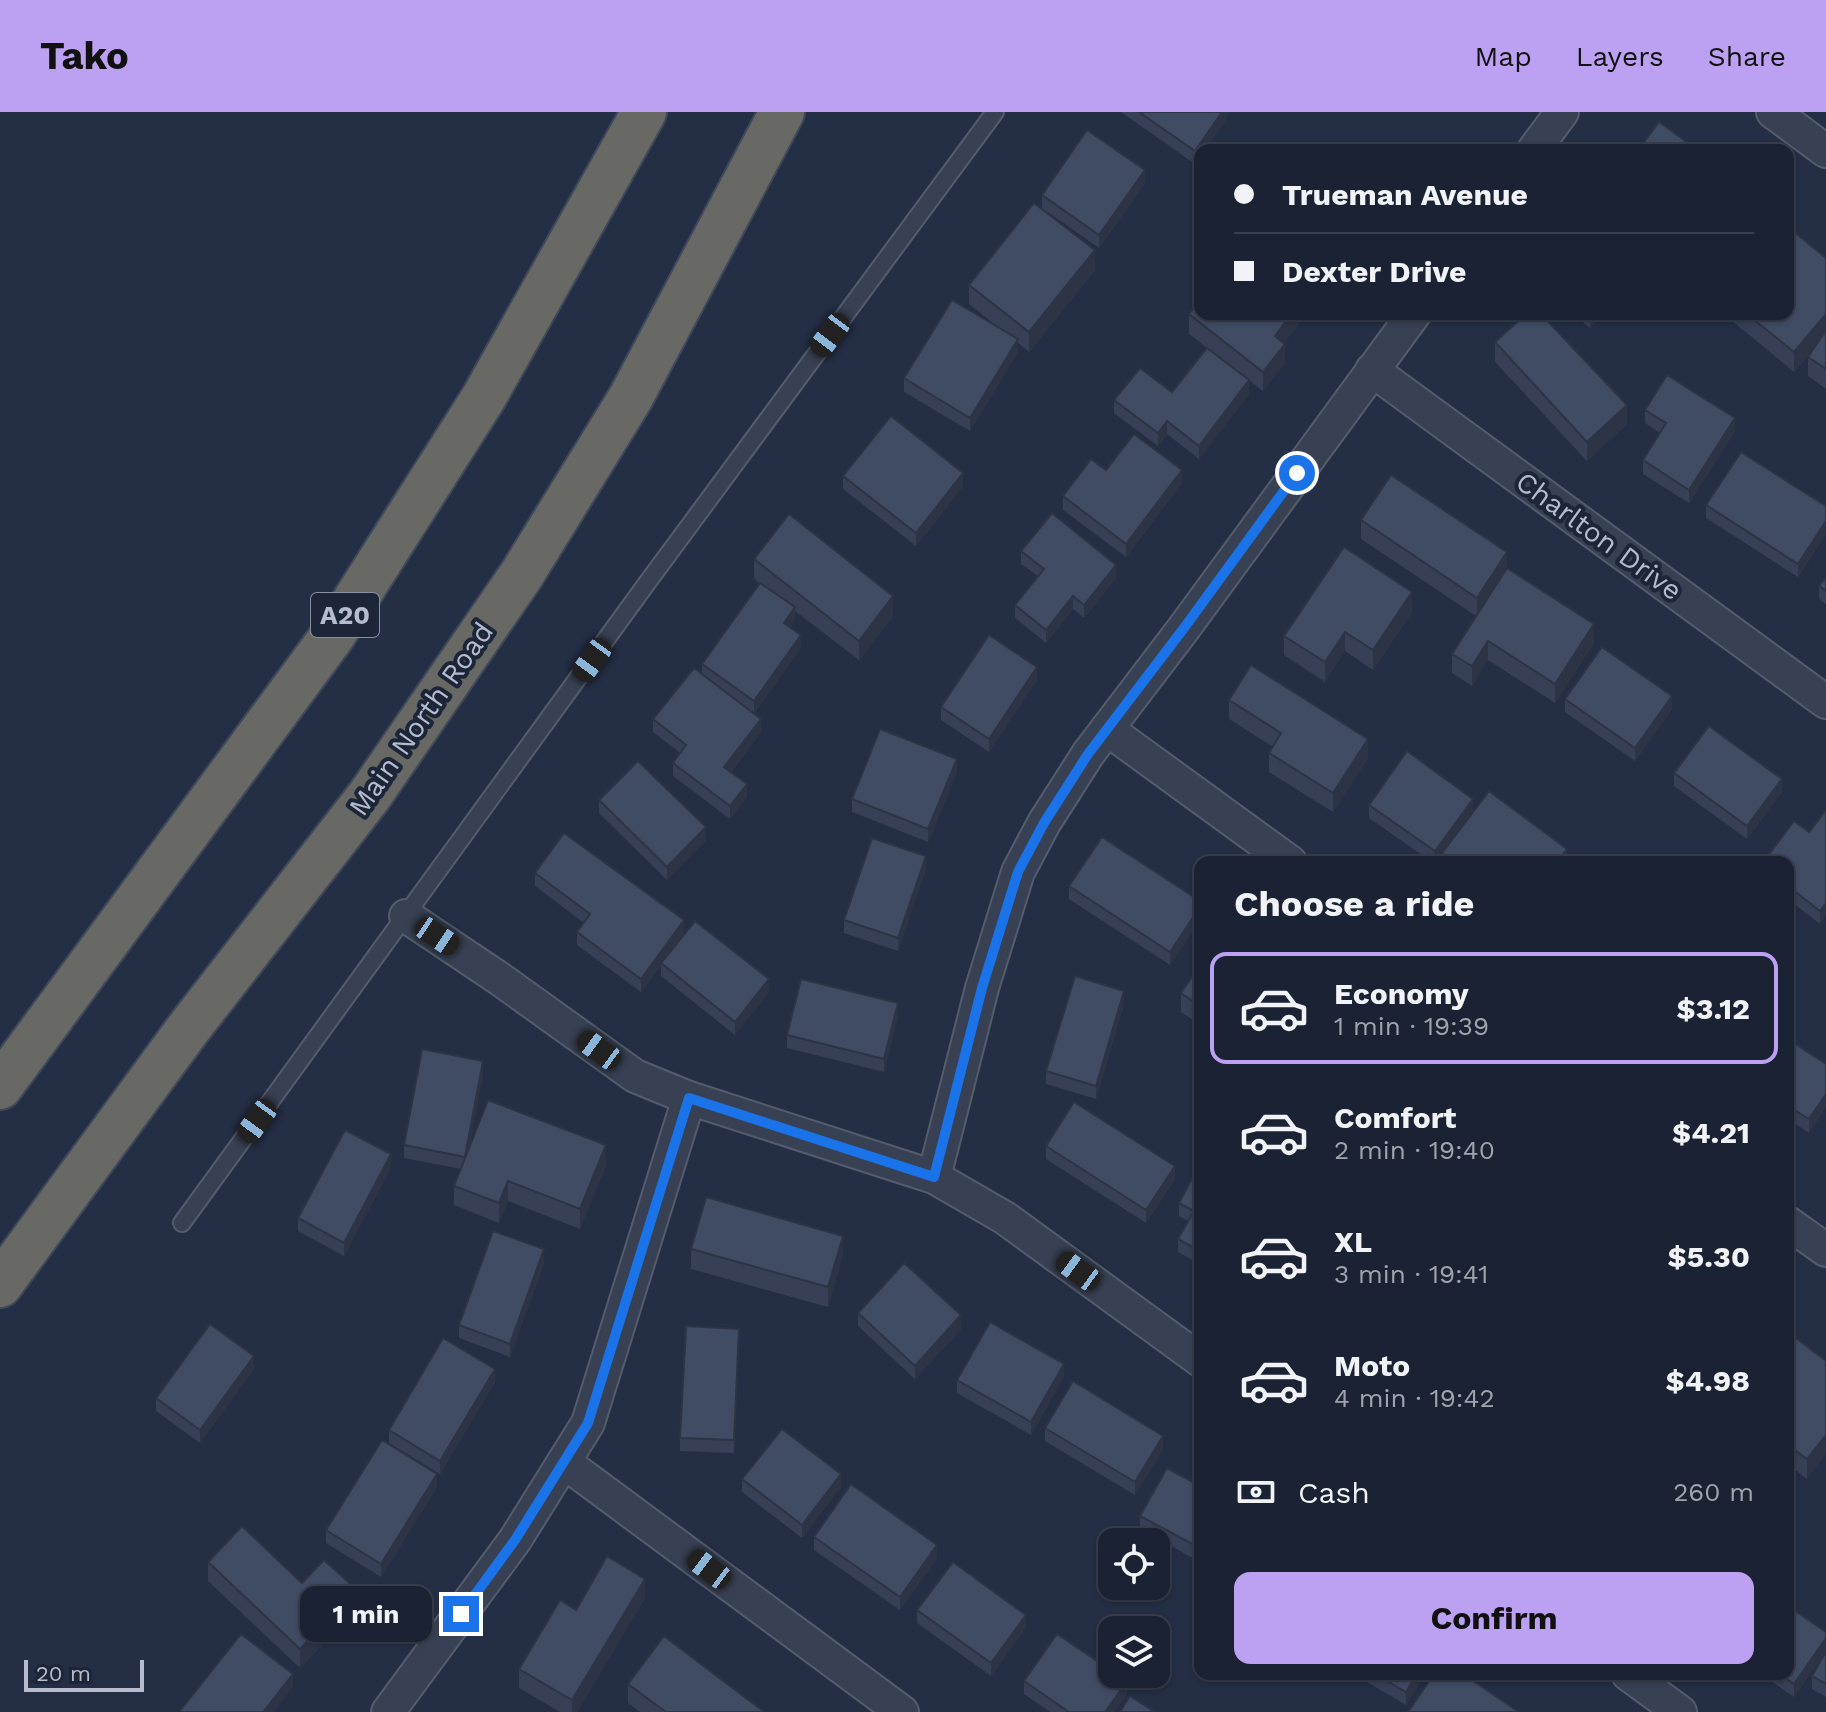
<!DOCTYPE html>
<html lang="en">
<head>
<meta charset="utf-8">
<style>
	body { margin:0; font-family:"Work Sans",sans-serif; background:#282f3f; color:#f1f3f6; height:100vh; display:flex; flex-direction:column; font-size:30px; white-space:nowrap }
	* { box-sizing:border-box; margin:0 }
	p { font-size:26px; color:#a0a4ac }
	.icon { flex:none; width:44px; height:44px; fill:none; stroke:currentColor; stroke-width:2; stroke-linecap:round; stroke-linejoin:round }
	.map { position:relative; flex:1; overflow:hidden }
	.panel { position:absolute; left:1194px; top:744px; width:600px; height:824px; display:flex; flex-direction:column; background:#1b2233; border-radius:16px; box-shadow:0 2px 6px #0004,0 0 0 2px #393f4e }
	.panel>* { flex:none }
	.hud { position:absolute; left:1194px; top:32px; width:600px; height:176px; border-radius:16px; box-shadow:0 2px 6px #0004,0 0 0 2px #393f4e; display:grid; align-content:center; height:176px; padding:0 40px; background:#1b2233 }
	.buttons { position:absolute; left:1098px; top:1416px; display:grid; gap:16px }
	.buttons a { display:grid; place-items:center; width:72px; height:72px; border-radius:16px; background:#1b2233; box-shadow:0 2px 6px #0004,0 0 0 2px #393f4e; font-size:40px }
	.scale { position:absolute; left:24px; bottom:20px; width:120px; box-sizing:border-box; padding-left:8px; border:4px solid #b6bccd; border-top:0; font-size:22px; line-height:28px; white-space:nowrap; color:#b6bccd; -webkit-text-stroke:6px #1d2639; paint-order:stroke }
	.end { position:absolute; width:36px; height:36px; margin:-18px; border:10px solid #1a73e8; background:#fff; box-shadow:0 0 0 4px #fff }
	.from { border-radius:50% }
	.bubble { position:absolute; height:56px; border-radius:16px; background:#1b2233; box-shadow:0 2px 6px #0004,0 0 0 2px #393f4e; font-size:26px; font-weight:700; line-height:56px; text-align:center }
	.car { position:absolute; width:24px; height:48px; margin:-24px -12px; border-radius:10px; box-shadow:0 0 6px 2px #0007; background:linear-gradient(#222 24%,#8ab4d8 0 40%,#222 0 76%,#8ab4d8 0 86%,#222 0) }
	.hud b { display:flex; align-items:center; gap:28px; height:76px; font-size:30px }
	.hud b+b { border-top:2px solid #393f4e }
	.hud i { width:20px; height:20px; background:#f1f3f6 }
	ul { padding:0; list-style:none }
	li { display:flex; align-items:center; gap:24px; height:112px; margin:0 16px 12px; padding:0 24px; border:4px solid transparent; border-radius:16px }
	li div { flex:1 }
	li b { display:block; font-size:30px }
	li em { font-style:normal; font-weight:700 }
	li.current { border-color:#bca0f2 }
	li>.icon { width:72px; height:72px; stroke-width:1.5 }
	h2 { padding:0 40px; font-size:36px; line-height:96px }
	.pay { display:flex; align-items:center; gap:20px; height:88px; padding:0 40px; font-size:30px }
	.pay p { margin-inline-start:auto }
	.cta { display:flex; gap:16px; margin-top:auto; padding:16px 40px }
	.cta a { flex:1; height:92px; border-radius:16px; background:#bca0f2; color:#111; font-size:32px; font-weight:700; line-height:92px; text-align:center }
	header { display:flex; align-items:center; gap:48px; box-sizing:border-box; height:112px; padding:0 40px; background:#bca0f2; color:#111 }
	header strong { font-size:38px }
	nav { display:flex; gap:44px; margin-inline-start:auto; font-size:28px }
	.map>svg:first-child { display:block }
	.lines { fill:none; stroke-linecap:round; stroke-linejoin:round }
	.service-casing { stroke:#545c6d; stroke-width:20 }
	.minor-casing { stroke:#545c6d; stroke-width:36 }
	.trunk-casing { stroke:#40495a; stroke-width:48 }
	.service { stroke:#384153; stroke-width:16 }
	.minor { stroke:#384153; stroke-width:32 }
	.trunk { stroke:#686864; stroke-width:44 }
	.wall { fill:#374056 }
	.shaded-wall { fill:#2d3446 }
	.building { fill:#404b64; stroke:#2d3446; stroke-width:2 }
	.route { stroke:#1a73e8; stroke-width:10 }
	.labels { text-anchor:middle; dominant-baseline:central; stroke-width:8; stroke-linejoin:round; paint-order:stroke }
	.shield { fill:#1d2639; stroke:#888fa1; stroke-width:2 }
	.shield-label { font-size:26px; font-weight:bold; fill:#b6bccd }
	.street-label { font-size:28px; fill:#b6bccd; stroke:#1d2639 }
</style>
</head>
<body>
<header>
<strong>Tako</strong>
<nav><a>Map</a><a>Layers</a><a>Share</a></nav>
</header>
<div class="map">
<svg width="1826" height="1600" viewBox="0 0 1826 1600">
	<rect width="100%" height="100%" fill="#242e44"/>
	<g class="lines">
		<g class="service-casing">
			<path id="service" d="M182,1111L647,471L995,0"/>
		</g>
		<g class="minor-casing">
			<g id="minor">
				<path d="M1773,0L1826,39"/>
				<path d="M1534,38L1562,0"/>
				<path d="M1372,258L1826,590"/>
				<path d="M1107,617L1290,750"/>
				<path d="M406,804L500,867L635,964L689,986L934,1065L1005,1106L1200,1248"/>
				<path d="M934,1065L982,876L1018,760L1044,711L1088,642L1184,516L1414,202"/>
				<path d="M1788,1111L1826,1138"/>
				<path d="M564,1350L902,1600"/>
				<path d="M1628,1562L1680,1600"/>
				<path d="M388,1600L515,1428L588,1311L689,986"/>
			</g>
		</g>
		<g class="trunk-casing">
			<g id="trunk">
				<path d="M0,975L333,523L484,285L644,0"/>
				<path d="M0,1173L188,917L370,683L522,462L631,285L782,0"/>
			</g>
		</g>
		<use href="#service" class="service"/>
		<use href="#minor" class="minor"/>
		<use href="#trunk" class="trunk"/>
	</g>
	<g class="wall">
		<path d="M1121,0H1228V5L1205,38H1200L1195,52Z"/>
		<path d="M1145,71L1099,136L1042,96V83Z"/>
		<path d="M1826,146V277L1808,264V245L1816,234L1794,260L1724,202H1788Z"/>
		<path d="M1095,158L1029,240L1018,231V240L970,319L904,280V266L999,216L969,192V173Z"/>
		<path d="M1189,202H1306L1284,231L1285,251L1263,279L1189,222Z"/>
		<path d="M1573,202H1601L1590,216Z"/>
		<path d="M1495,230L1627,312L1587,349L1495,250Z"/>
		<path d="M1172,280L1249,282L1199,347L1167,322L1158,334L1114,301V288Z"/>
		<path d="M1645,298L1735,319L1689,391L1643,362V348L1660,321L1645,311Z"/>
		<path d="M1106,358L1182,371L1126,445L1063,398V384Z"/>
		<path d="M843,364L963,374L916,434L843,377Z"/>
		<path d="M1706,393L1826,394V422L1798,465L1706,406Z"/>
		<path d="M1361,408L1507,457L1594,531L1555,591L1488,548L1472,574L1452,561V542L1476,504L1361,427Z"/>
		<path d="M1021,439L1116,466L1084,506L1073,497L1046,531L1015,506V493L1038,464L1021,452Z"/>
		<path d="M754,447L893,504L859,548L795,499V508L790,516L801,536L754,602L761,620L731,660L747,685L730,707L673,664V651L680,641L653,620V607L702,562V552L759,471L754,466Z"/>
		<path d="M1826,465V492L1819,487V474Z"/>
		<path d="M1412,500L1373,558L1345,539L1325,570L1284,543V524Z"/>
		<path d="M1037,568L989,640L941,608V595Z"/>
		<path d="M1565,587L1672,597L1635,649L1565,600Z"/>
		<path d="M1229,588L1368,646L1333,700L1269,660V641L1273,635L1229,607Z"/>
		<path d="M957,660L928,730L852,700V687Z"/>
		<path d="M1674,661L1782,680L1747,727L1674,674Z"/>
		<path d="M599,688L706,728L667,768L599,701Z"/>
		<path d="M1369,693L1473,699L1567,750H1442V743L1437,750H1432L1369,706Z"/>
		<path d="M1826,698L1820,812L1788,787V750Z"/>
		<path d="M926,757L898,839L844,821V808Z"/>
		<path d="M535,761L684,821L670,840L769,880L735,923L661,864V853L641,880L577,833V820L584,811L535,774Z"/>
		<path d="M1069,774L1200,789V808L1170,853L1069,787Z"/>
		<path d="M1200,853V913L1181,900V881Z"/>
		<path d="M1124,892L1096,987L1046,972V959Z"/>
		<path d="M898,904L884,960L787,936V923Z"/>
		<path d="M1788,927L1826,952V995L1809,1021L1788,1007Z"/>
		<path d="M483,962L469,1037L606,1053L580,1117L508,1089L499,1111L454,1093V1074L461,1057L404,1046V1033Z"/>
		<path d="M1046,1034L1175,1067L1146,1111L1046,1047Z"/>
		<path d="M1200,1052V1152L1178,1140V1127L1188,1109L1179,1104V1091Z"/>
		<path d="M391,1055L344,1144L298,1119V1106Z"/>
		<path d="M691,1137L843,1143L828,1195L691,1157Z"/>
		<path d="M544,1151L510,1245L459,1226V1213Z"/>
		<path d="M858,1201L961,1217L915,1267L858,1214Z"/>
		<path d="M739,1217L734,1341L680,1339V1326Z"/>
		<path d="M1788,1228L1826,1249L1807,1367L1788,1352Z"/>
		<path d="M254,1257L200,1331L156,1299V1286Z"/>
		<path d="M1064,1265L1031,1323L957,1281V1268Z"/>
		<path d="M495,1270L440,1362L389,1331V1318Z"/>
		<path d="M1045,1316L1163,1337L1135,1383L1045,1329Z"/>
		<path d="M742,1367L841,1375L802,1426L742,1380Z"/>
		<path d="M1200,1374V1450L1140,1417V1404Z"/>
		<path d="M437,1375L381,1465L326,1431V1418Z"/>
		<path d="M814,1425L937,1446L900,1498L814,1438Z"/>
		<path d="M208,1450L302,1471L357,1497L300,1556L208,1469Z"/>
		<path d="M645,1486L577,1600H560L519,1576V1557L576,1498Z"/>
		<path d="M917,1498L1026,1516L991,1564L917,1511Z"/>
		<path d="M1826,1539V1585L1812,1577V1564Z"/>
		<path d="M1826,1539L1794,1585L1761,1562H1788Z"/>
		<path d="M1353,1562H1425L1406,1593Z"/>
		<path d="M1024,1569L1127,1582L1114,1600H1050L1024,1582Z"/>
		<path d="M628,1572L763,1600H640L628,1591Z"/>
	</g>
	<g class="shaded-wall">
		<path d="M1222,0H1228V5L1205,38H1200V45L1195,52V39Z"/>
		<path d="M1145,58V71L1099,136V123Z"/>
		<path d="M1095,138V158L1029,240V220Z"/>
		<path d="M1291,202H1306L1275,243V224Z"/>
		<path d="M1590,202H1601L1590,216Z"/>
		<path d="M1826,202V221L1794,260V240Z"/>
		<path d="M1018,227V240L970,319V306Z"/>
		<path d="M1285,232V251L1263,279V260Z"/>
		<path d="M1249,268V282L1199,347V334Z"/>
		<path d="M1627,293V312L1587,349V330Z"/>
		<path d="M1735,306V319L1689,391V378Z"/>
		<path d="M1167,309V322L1158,334V321Z"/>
		<path d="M1182,358V371L1126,445V432Z"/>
		<path d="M963,361V374L916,434V421Z"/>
		<path d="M1826,409V422L1798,465V452Z"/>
		<path d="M1507,440V460L1477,505V486Z"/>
		<path d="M1116,453V466L1084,506V493Z"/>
		<path d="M1412,480V500L1373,558V538Z"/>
		<path d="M893,484V504L859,548V529Z"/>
		<path d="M1073,484V497L1046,531V518Z"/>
		<path d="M795,495V508L784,524V511Z"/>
		<path d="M1594,512V531L1555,591V572Z"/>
		<path d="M1345,520V539L1325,570V550Z"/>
		<path d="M801,523V536L754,602V589Z"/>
		<path d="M1488,529V548L1472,574V554Z"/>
		<path d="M1037,555V568L989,640V627Z"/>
		<path d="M1672,584V597L1635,649V636Z"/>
		<path d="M761,607V620L724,668V655Z"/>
		<path d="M1368,627V646L1333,700V681Z"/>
		<path d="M957,647V660L928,730V717Z"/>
		<path d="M1782,667V680L1747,727V714Z"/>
		<path d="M747,672V685L730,707V694Z"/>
		<path d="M1473,687V700L1442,741V743L1437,750H1435V739Z"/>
		<path d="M706,715V728L667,768V755Z"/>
		<path d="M1567,737V750H1557Z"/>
		<path d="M926,744V757L898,839V826Z"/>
		<path d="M1826,791V804L1820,812V799Z"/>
		<path d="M1200,795V808L1170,853V840Z"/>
		<path d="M684,808V821L641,880V867Z"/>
		<path d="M769,867V880L735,923V910Z"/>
		<path d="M1124,879V892L1096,987V974Z"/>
		<path d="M898,891V904L884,960V947Z"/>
		<path d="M483,949V962L465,1058V1045Z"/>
		<path d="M1826,982V995L1809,1021V1007Z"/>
		<path d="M606,1033V1053L580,1117V1097Z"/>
		<path d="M391,1042V1055L344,1144V1131Z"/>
		<path d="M1175,1054V1067L1146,1111V1098Z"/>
		<path d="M508,1069V1089L499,1111V1091Z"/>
		<path d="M843,1124V1143L828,1195V1175Z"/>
		<path d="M544,1137V1151L510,1245V1232Z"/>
		<path d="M961,1203V1217L915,1267V1254Z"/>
		<path d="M254,1244V1257L200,1331V1318Z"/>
		<path d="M1064,1252V1265L1031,1323V1310Z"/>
		<path d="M495,1257V1270L440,1362V1349Z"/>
		<path d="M1826,1323V1342L1807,1367V1347Z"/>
		<path d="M1163,1324V1337L1135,1383V1370Z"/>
		<path d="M437,1362V1375L381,1465V1452Z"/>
		<path d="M841,1362V1375L802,1426V1413Z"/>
		<path d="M937,1433V1446L900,1498V1485Z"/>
		<path d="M645,1467V1486L577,1600H572V1588Z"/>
		<path d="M357,1478V1497L300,1556V1537Z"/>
		<path d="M1026,1503V1516L991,1564V1551Z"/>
		<path d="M1826,1526V1539L1794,1585V1572Z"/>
		<path d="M293,1562V1575L274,1600H263Z"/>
		<path d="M1417,1562H1425L1406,1593V1580Z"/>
		<path d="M1127,1569V1582L1114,1600H1105Z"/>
	</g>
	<g class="building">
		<path d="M1139,0H1222L1195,39Z"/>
		<path d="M1659,10L1698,38H1638Z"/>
		<path d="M1087,18L1145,58L1099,123L1042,83Z"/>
		<path d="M1034,91L1095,138L1029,220L969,173Z"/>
		<path d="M1788,115L1826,146V202L1794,240L1747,202H1788Z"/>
		<path d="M952,188L1018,227L970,306L904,266Z"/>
		<path d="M1200,188V202H1291L1275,224L1285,232L1263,260L1189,202Z"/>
		<path d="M1526,202H1541L1627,293L1587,330L1495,230Z"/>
		<path d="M1826,218V257L1808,245Z"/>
		<path d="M1207,236L1249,268L1199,334L1167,309L1158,321L1114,288L1140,256L1172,280Z"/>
		<path d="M1667,263L1735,306L1689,378L1643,348L1666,311L1645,298Z"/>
		<path d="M891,304L963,361L916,421L843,364Z"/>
		<path d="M1134,322L1182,358L1126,432L1063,384L1091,347L1106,358Z"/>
		<path d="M1741,340L1826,394V409L1798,452L1706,393Z"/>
		<path d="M1391,363L1507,440L1477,486L1361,408Z"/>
		<path d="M1052,401L1116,453L1084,493L1073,484L1046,518L1015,493L1044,457L1021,439Z"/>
		<path d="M789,402L893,484L859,529L754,447Z"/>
		<path d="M1344,435L1412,480L1373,538L1345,520L1325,550L1284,524Z"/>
		<path d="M1507,456L1594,512L1555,572L1488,529L1472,554L1452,542Z"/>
		<path d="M1826,465V479L1819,474Z"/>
		<path d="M760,471L795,495L784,511L801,523L754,589L702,552Z"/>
		<path d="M989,523L1037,555L989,627L941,595Z"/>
		<path d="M1602,535L1672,584L1635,636L1565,587Z"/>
		<path d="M1251,553L1368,627L1333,681L1269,641L1281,621L1229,588Z"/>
		<path d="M694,556L761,607L724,655L747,672L730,694L673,651L686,633L653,607Z"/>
		<path d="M1709,614L1782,667L1747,714L1674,661Z"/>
		<path d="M880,617L957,647L928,717L852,687Z"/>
		<path d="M1407,639L1473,687L1435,739L1369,693Z"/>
		<path d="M638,649L706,715L667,755L599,688Z"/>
		<path d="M1489,679L1567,737L1557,750H1454L1442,741Z"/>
		<path d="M1826,698V791L1820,799L1788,774V750H1763L1794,709L1809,720Z"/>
		<path d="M564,721L684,808L641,867L577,820L590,802L535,761Z"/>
		<path d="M1102,725L1200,789V795L1170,840L1069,774Z"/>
		<path d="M872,726L926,744L898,826L844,808Z"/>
		<path d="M695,809L769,867L735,910L661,851Z"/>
		<path d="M1200,853V894L1181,881Z"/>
		<path d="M1075,864L1124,879L1096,974L1046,959Z"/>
		<path d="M801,867L898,891L884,947L787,923Z"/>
		<path d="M1788,927L1826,952V982L1809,1007L1788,994Z"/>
		<path d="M422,937L483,949L465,1045L404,1033Z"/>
		<path d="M488,988L606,1033L580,1097L508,1069L499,1091L454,1074Z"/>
		<path d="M1074,990L1175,1054L1146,1098L1046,1034Z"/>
		<path d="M345,1018L391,1042L344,1131L298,1106Z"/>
		<path d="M1200,1052V1139L1178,1127L1194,1099L1179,1091Z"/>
		<path d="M706,1085L843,1124L828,1175L691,1137Z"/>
		<path d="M493,1119L544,1137L510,1232L459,1213Z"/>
		<path d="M904,1151L961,1203L915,1254L858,1201Z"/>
		<path d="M990,1210L1064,1252L1031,1310L957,1268Z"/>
		<path d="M210,1212L254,1244L200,1318L156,1286Z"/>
		<path d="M686,1214L739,1217L734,1328L680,1326Z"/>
		<path d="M1792,1223L1826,1249V1323L1807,1347L1788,1333V1228Z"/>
		<path d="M443,1226L495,1257L440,1349L389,1318Z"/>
		<path d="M1073,1269L1163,1324L1135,1370L1045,1316Z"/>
		<path d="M782,1317L841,1362L802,1413L742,1367Z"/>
		<path d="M382,1328L437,1362L381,1452L326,1418Z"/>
		<path d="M1167,1356L1200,1374V1436L1140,1404Z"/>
		<path d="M851,1372L937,1433L900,1485L814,1425Z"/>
		<path d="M242,1414L302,1471L324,1448L357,1478L300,1537L208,1450Z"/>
		<path d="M607,1444L645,1467L572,1588L519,1557L560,1488L576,1498Z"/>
		<path d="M953,1450L1026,1503L991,1551L917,1498Z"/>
		<path d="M1788,1494L1826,1520V1526L1794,1572L1780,1562H1788Z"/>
		<path d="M241,1522L293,1562L263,1600H179Z"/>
		<path d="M1057,1522L1112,1559V1562H1116L1127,1569L1105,1600H1069L1024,1569Z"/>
		<path d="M664,1524L763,1599V1600H666L628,1572Z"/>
		<path d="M1826,1539V1572L1812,1564Z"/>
		<path d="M1375,1562H1417L1406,1580Z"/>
		<path d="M1434,1562H1463L1519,1600H1408Z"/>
		<path d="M1130,1584L1155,1600H1120Z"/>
	</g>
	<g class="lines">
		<path class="route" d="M461,1502L515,1428L588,1311L689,986L934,1065L982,876L1018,760L1044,711L1088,642L1184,516L1297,361"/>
	</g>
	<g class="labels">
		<rect class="shield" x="311" y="481" width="68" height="44" rx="6"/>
		<g class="shield-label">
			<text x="345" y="503">A20</text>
		</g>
		<g class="street-label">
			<text transform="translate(1599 424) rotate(36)">Charlton Drive</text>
			<text transform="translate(421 607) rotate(-55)">Main North Road</text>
		</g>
	</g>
</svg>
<div class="buttons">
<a><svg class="icon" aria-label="locate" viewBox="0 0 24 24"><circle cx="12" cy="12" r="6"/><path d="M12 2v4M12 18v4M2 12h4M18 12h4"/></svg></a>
<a><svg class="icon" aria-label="layers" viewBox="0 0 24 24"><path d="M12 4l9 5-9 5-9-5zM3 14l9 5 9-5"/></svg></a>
</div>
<div class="scale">20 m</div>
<i class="end from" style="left:1297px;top:361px"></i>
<i class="end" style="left:461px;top:1502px"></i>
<div class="bubble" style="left:300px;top:1474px;width:132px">1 min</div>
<i class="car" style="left:830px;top:223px;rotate:217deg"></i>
<i class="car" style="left:592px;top:548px;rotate:216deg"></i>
<i class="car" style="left:437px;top:824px;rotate:124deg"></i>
<i class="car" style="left:599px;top:938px;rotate:306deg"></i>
<i class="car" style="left:257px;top:1009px;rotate:216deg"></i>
<i class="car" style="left:1078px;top:1159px;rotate:306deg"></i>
<i class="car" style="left:709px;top:1457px;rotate:307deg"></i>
<div class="hud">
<b><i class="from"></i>Trueman Avenue</b>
<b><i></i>Dexter Drive</b>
</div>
<section class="panel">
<h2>Choose a ride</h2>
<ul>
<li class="current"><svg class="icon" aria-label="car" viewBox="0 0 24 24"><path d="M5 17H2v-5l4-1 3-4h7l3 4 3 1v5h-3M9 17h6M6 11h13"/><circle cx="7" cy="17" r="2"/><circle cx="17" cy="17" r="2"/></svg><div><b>Economy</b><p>1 min · 19:39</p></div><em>$3.12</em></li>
<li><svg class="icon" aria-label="car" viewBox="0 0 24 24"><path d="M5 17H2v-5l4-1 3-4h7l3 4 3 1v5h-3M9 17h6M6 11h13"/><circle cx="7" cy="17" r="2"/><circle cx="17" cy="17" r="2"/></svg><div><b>Comfort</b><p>2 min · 19:40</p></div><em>$4.21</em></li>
<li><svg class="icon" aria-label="car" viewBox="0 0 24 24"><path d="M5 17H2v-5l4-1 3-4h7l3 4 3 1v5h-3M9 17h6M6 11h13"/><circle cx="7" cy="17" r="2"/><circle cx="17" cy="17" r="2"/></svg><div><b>XL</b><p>3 min · 19:41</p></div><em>$5.30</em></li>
<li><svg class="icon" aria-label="car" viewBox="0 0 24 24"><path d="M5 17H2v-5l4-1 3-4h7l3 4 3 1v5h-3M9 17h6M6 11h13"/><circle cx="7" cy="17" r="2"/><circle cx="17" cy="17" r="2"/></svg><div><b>Moto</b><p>4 min · 19:42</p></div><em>$4.98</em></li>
</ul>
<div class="pay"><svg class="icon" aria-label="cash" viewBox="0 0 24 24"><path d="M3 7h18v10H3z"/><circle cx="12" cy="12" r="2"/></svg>Cash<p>260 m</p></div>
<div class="cta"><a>Confirm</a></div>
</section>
</div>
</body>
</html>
